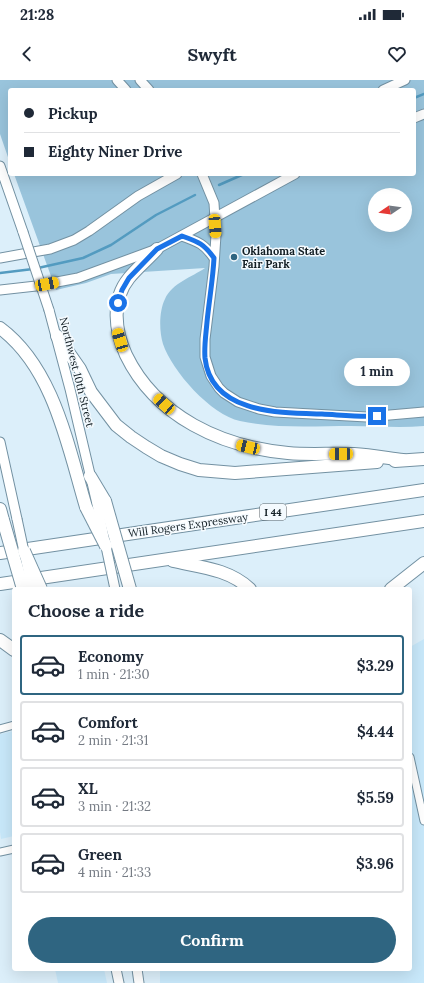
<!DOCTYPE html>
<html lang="en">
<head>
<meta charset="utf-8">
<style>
	body { margin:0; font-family:Lora,serif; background:#f6f6f7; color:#1f2937; height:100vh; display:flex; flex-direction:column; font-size:15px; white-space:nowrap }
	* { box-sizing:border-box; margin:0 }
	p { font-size:13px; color:#747a83 }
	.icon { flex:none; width:22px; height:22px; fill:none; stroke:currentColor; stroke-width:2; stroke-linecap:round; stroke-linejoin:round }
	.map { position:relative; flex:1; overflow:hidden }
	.panel { position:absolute; left:12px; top:507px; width:400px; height:384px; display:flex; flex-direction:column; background:#fff; border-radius:4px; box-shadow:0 4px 16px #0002 }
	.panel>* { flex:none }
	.hud { position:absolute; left:8px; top:8px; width:408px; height:88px; border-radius:4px; box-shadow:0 4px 16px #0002; display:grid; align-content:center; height:88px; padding:0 16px; background:#fff }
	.needle { width:26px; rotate:257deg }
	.tools { position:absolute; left:368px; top:108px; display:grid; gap:8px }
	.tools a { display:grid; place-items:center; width:44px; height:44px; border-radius:50%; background:#fff; box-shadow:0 4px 16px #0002; font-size:20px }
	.end { position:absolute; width:18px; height:18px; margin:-9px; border:5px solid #1a73e8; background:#fff; box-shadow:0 0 0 2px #fff }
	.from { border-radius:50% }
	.bubble { position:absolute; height:28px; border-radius:14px; background:#fff; box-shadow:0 4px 16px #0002; font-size:13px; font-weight:700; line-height:28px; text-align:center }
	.car { position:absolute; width:12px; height:24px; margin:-12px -6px; border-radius:5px; box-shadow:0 0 3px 1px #0007; background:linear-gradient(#f5c518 24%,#345 0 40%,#f5c518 0 76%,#345 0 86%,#f5c518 0) }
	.hud b { display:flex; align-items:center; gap:14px; height:38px; font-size:15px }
	.hud b+b { border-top:1px solid #e0e1e3 }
	.hud i { width:10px; height:10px; background:#1f2937 }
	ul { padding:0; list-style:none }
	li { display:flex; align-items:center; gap:12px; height:60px; margin:0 8px 6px; padding:0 8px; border:2px solid #e0e1e3; border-radius:4px }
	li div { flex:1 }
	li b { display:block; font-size:15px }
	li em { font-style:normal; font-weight:700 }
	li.current { border-color:#2f6581 }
	li>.icon { width:36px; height:36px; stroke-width:1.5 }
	h2 { padding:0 16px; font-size:18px; line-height:48px }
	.primary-button { display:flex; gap:8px; margin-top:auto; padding:8px 16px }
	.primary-button a { flex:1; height:46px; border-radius:24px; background:#2f6581; color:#fff; font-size:16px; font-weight:700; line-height:46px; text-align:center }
	.status { display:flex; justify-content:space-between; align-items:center; height:28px; padding:0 20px; background:#fff; direction:ltr }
	.status svg { height:11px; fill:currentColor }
	header { display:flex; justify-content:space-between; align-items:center; height:52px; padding:0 16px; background:#fff; font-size:18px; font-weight:700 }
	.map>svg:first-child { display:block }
	.built { fill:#c8e8fa }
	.green { fill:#99c4dc; fill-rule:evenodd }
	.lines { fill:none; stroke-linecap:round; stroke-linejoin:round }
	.stream { stroke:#539bc0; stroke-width:2.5 }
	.street-casing { stroke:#7391a2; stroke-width:9 }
	.secondary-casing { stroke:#7391a2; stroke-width:11 }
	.highway-casing { stroke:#7391a2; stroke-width:14 }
	.street { stroke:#fff; stroke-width:7 }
	.secondary { stroke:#fff; stroke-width:9 }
	.highway { stroke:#fff; stroke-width:12 }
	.secondary-bridge-casing { stroke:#7391a2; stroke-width:11; stroke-linecap:butt }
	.highway-bridge-casing { stroke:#7391a2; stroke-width:14; stroke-linecap:butt }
	.secondary-bridge { stroke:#fff; stroke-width:9 }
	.highway-bridge { stroke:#fff; stroke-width:12 }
	.route { stroke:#1a73e8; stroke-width:5 }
	.poi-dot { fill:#2f6581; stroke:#f4fafe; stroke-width:1.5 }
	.labels { text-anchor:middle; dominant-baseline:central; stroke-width:3; stroke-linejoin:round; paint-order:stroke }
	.shield { fill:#f4fafe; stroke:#566166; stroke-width:1 }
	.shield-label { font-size:10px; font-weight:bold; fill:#131f25 }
	.poi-label { font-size:11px; font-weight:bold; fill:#131f25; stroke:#f4fafe; text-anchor:start }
	.street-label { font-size:11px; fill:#131f25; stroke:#f4fafe }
</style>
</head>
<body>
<div class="status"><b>21:28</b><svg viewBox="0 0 49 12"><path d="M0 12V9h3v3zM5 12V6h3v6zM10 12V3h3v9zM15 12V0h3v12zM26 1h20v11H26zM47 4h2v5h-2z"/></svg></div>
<header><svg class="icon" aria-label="back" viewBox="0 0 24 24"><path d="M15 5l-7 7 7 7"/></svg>Swyft<svg class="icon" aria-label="heart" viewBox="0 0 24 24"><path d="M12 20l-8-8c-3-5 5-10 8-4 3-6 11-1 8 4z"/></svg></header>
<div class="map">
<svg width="424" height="903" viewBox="0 0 424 903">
	<rect width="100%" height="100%" fill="#dceffa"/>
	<g class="built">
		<path d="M424,559V903H160V889H410V567Z"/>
		<path d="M14,651V756L1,759L0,752V654Z"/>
		<path d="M55,889H104L107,903H58Z"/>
	</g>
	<path class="green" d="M0,0H424V346C400,348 375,346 351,346C315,346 276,349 240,341C211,335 172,291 163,264C159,251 159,231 165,219C172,203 192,197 205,188L111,194L86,203L56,210L14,94H414V10H10V83L0,54ZM375,115H405V145H375Z"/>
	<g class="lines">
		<g class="stream">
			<path d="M414,18L424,14"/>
			<path d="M219,105L244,94"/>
			<path d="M38,188L83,178L111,165L156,135L195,115"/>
			<path d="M0,193L33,189"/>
		</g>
		<g class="street-casing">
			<g id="street">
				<path d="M0,649L14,645"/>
				<path d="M410,677L424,741"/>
				<path d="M0,772L14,769"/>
			</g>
		</g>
		<g class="secondary-casing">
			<g id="secondary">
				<path d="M117,0L126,10"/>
				<path d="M140,0L149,10"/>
				<path d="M383,10L405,0"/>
				<path d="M414,38L424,34"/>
				<path d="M0,86L23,152"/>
				<path d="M202,94L214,123L216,155L214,186L205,259V277L211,296L219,308L224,313L238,322L259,329L275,332L367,337L424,332"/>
				<path d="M182,156C199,162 204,164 214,178"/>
				<path d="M0,178L50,169L74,160L89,151L138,116L177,94"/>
				<path d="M0,210L36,206L78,198L157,169L295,94"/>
				<path d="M49,230L70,309L97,424"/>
				<path d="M0,362L17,439"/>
				<path d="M116,889L119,903"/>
				<path d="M137,889L139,903"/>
			</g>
		</g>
		<g class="highway-casing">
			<g id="highway">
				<path d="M157,169C148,179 137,188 129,198C111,220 115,251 126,275C156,337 222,367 288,373C310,375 332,373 354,374C370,375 387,378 403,380"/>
				<path d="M0,248C54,288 68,367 86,427"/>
				<path d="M57,256L80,289L91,312L116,345L131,357L146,367L161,376L180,384L199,390L235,393L377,382"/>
				<path d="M395,381L424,379"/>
				<path d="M90,396L105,421"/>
				<path d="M0,429L3,440"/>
				<path d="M0,473L424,410"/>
				<path d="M173,481C200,487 229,489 250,509"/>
				<path d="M0,504L424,441"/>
				<path d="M391,509L424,483"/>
				<path d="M0,560L14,570"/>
			</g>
		</g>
		<use href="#street" class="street"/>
		<use href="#secondary" class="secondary"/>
		<use href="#highway" class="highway"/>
		<g class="secondary-bridge-casing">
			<g id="secondary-bridge">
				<path d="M23,152L49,230"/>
				<path d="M97,424L115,509"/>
				<path d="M17,439L32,509"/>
			</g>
		</g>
		<g class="highway-bridge-casing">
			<g id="highway-bridge">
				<path d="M105,421L130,509"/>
				<path d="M86,427L106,466"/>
				<path d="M3,440L23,509"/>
				<path d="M24,471L41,509"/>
			</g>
		</g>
		<use href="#secondary-bridge" class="secondary-bridge"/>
		<use href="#highway-bridge" class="highway-bridge"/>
	</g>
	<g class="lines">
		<path class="route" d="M118,223L122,210L129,198L157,169L182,156C199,162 204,164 214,178C213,199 209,221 207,242C206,254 204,266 205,278C211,334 281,333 322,334C341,335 359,337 377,336"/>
	</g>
	<circle class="poi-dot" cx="234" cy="177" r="4"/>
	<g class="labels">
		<rect class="shield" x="260" y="424" width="26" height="16" rx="3"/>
		<g class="shield-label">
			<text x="273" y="432">I 44</text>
		</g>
		<g class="poi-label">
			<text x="242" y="171">Oklahoma State<tspan x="242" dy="13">Fair Park</tspan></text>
		</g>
		<g class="street-label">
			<text transform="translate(77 292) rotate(76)">Northwest 10th Street</text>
			<text transform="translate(188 445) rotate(-8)">Will Rogers Expressway</text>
		</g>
	</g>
</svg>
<div class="tools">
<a><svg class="needle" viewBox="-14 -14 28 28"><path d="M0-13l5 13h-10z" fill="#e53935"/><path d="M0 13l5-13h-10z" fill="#747a83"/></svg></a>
</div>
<i class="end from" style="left:118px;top:223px"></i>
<i class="end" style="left:377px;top:336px"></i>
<div class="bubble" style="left:344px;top:278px;width:66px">1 min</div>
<i class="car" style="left:215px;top:146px;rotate:176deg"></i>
<i class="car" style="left:47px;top:204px;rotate:79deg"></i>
<i class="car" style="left:120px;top:260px;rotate:343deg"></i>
<i class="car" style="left:164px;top:324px;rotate:312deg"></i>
<i class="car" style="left:248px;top:367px;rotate:283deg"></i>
<i class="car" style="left:341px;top:374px;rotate:269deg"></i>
<div class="hud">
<b><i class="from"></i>Pickup</b>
<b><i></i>Eighty Niner Drive</b>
</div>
<section class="panel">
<h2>Choose a ride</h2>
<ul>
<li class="current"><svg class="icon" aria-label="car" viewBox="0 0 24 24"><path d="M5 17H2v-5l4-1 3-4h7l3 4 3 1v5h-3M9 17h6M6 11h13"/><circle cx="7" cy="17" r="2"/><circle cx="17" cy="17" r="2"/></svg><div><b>Economy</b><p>1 min · 21:30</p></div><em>$3.29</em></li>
<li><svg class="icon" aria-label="car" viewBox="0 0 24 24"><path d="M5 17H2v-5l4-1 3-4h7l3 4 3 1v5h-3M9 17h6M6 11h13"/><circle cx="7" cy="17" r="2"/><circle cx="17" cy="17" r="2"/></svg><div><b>Comfort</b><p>2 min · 21:31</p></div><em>$4.44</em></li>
<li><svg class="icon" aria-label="car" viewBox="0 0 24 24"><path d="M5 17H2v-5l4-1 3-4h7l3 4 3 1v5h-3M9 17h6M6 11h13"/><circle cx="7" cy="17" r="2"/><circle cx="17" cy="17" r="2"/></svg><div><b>XL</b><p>3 min · 21:32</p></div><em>$5.59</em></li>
<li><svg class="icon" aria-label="car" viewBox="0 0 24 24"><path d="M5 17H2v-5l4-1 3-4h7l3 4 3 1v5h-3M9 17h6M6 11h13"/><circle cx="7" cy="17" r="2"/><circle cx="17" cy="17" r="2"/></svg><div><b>Green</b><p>4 min · 21:33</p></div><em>$3.96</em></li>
</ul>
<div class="primary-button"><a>Confirm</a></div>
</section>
</div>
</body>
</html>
